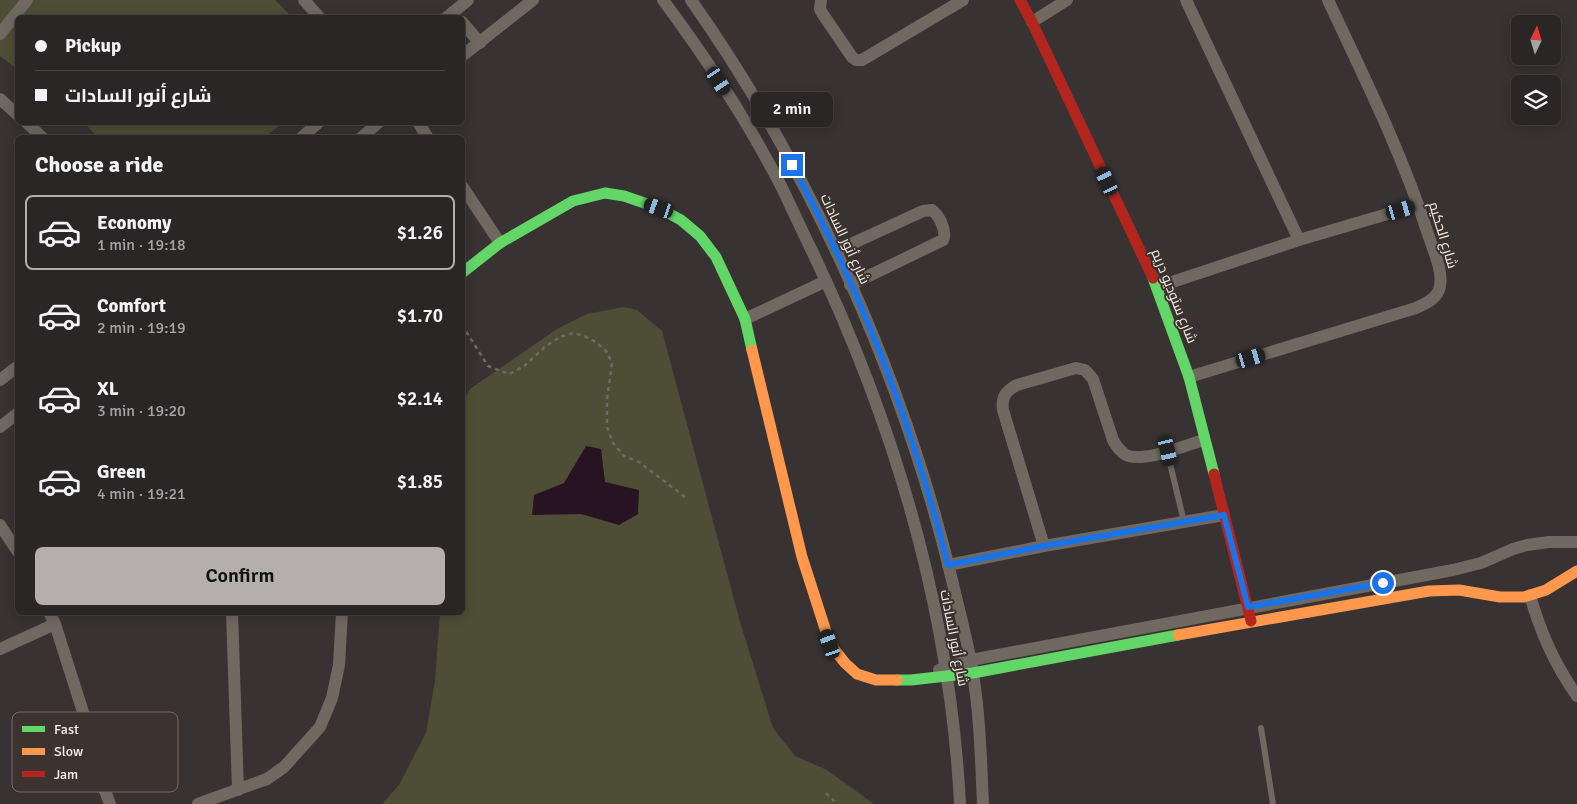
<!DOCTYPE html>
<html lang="en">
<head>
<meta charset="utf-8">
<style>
	body { margin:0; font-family:Signika,Cairo,sans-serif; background:#322e2e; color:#f1f3f6; height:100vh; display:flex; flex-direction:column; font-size:19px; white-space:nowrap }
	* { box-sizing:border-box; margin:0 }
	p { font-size:16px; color:#a5a5a7 }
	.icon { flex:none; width:28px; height:28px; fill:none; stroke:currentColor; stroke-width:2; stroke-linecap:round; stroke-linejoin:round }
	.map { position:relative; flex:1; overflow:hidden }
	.drawer { position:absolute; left:15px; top:135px; width:450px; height:480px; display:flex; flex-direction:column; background:#2a2626; border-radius:8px; box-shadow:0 2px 12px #0003,0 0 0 1px #464343 }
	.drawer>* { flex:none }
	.hud { position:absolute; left:15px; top:15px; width:450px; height:110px; border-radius:8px; box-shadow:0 2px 12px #0003,0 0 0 1px #464343; display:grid; align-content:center; height:110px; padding:0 20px; background:#2a2626 }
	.needle { width:32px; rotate:4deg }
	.tools { position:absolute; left:1511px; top:15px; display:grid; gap:10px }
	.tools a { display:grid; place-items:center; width:50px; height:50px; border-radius:8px; background:#2a2626; box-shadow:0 2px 12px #0003,0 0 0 1px #464343; font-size:25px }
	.end { position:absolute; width:22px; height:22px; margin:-11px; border:6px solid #1a73e8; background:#fff; box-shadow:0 0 0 2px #fff }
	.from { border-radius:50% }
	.bubble { position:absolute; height:35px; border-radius:8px; background:#2a2626; box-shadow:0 2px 12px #0003,0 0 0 1px #464343; font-size:16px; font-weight:600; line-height:35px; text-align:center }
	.car { position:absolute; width:15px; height:30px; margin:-15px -8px; border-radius:6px; box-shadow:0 0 4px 1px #0007; background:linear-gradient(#222 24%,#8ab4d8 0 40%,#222 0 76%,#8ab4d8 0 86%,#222 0) }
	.hud b { display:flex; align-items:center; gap:18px; height:48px; font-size:19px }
	.hud b+b { border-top:1px solid #464343 }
	.hud i { width:12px; height:12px; background:#f1f3f6 }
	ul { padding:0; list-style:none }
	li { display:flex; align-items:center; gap:15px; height:75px; margin:0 10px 8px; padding:0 10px; border:2px solid transparent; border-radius:8px }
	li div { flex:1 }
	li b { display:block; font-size:19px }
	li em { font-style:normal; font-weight:600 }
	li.active { border-color:#b4aeac }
	li>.icon { width:45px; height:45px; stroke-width:1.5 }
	h2 { padding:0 20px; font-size:22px; line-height:60px }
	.cta { display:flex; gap:10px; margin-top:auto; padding:10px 20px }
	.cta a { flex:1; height:58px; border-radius:8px; background:#b4aeac; color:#111; font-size:20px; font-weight:600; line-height:58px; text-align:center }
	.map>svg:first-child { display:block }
	.green { fill:#4e4e36 }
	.water { fill:#281323 }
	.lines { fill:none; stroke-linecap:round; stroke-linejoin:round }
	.path { stroke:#6e6963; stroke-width:2.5; stroke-dasharray:4 4; stroke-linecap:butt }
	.lane { stroke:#6f6961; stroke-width:6 }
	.street { stroke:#6f6961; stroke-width:12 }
	.fast { stroke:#63d668; stroke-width:11 }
	.slow { stroke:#ff974d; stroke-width:11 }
	.jam { stroke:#b3261e; stroke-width:11 }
	.route { stroke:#1a73e8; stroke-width:6 }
	.labels { text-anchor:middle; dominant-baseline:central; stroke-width:4; stroke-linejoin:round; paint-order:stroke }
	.street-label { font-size:14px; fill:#f7f0ee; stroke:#3c322e }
	.key { fill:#3c322e; stroke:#746b68; stroke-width:1 }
	.key-label { font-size:14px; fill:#f7f0ee }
</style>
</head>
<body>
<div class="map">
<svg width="1577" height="804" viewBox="0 0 1577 804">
	<rect width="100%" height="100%" fill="#383332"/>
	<g class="green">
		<path d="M0,0H275L292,17L18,18L17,69L0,56Z"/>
		<path d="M84,123H283L263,138L98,137Z"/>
		<path d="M624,307L637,310L662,331L740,622L773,728L795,756L827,770L874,804H382L399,785L426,733L435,681L440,613L462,612L463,402L470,389L557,329L587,314Z"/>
	</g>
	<path class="water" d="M586,446L601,449L605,482L639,490L638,514L619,525L581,514L532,515L534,495L564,483Z"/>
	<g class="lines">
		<g class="path">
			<path d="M462,325L488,366L509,374L523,367L546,346L560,337L573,333L584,336L596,342L607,352L612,364L607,399V427L613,443L624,456L639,462L685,497"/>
			<path d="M826,793L837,804"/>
		</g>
		<g class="lane">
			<path d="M1167,451L1184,522"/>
			<path d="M1261,728L1273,804"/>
		</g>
		<g class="street">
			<path d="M304,0L320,18"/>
			<path d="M663,0C706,58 747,120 780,184C791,206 801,229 812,251C895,425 950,611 960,804"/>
			<path d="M691,0C811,170 904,379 952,580C959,611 968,642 973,674C980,717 981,761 983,804"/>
			<path d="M821,0L820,9L822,13L852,57L856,60H862L963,0"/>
			<path d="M1186,0L1299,240"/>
			<path d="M446,18L468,0"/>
			<path d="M462,22L480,43"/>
			<path d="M1032,22L1067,0"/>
			<path d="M0,34L27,0"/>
			<path d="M462,56L533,0"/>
			<path d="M0,99L18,115"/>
			<path d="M26,122L43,138"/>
			<path d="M418,122L428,138"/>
			<path d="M301,138L319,122"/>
			<path d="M361,138L379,122"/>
			<path d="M462,186L500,243"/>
			<path d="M836,251L923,211L932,210C940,216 947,232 943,240L850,285"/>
			<path d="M1157,287L1299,240L1418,205"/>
			<path d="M745,319L826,281"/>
			<path d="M1189,377L1416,308C1427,303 1438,298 1440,286C1443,270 1433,250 1428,234C1402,153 1364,77 1328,0"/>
			<path d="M0,380L18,366"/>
			<path d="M0,427L18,413"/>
			<path d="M0,525L18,552"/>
			<path d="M1044,546L1003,410C1001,397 1006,391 1017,385L1076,368L1085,370L1093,379L1113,440C1116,446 1120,451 1126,455C1144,463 1186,445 1204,440"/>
			<path d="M948,565L1044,546L1224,515"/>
			<path d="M1530,595C1540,632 1555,665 1577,696"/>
			<path d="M49,612L55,624L83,712L101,780L110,804"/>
			<path d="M232,612L238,790"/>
			<path d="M0,649L55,624"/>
			<path d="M939,670L971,660L1453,570L1481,563L1513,549L1527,545L1549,542H1577"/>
			<path d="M198,804L267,779L284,767L320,727L332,698L339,665L342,612"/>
		</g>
		<g class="fast">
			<path d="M462,273L500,243L573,201L605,193L624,196L659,208L681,220L700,236L716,257L745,319L752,350"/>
			<path d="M1153,278L1189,377L1214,474"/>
			<path d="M897,680H911L973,673L1178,635"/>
		</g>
		<g class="slow">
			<path d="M752,350L802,557L830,644L845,663L857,674L876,680H897"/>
			<path d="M1178,635L1429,591L1459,590L1500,597H1524L1546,590L1577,571"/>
		</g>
		<g class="jam">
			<path d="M1020,0L1032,22L1153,278"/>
			<path d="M1214,474L1251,621"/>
		</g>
	</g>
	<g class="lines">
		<path class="route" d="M792,165C861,290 913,427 948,565L1044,546L1224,515L1248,607L1383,583"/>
	</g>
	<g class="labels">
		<g class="street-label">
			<text transform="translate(1443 235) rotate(73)">شارع الحكيم</text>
			<text transform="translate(845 239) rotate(65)">شارع أنور السادات</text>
			<text transform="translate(1174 296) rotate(68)">شارع ستوديو دريم</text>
			<text transform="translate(954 638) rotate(79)">شارع أنور السادات</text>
		</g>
	</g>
	<rect x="12" y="712" width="166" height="80" rx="8" class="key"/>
	<rect x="22" y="726" width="23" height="6" fill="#63d668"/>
	<rect x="22" y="748" width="23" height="7" fill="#ff974d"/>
	<rect x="22" y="771" width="23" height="6" fill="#b3261e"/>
	<g class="key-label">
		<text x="54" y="734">Fast</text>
		<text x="54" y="756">Slow</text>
		<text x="54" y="779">Jam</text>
	</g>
</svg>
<div class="tools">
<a><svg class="needle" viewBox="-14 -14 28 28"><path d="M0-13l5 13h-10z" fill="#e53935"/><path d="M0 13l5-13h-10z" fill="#a5a5a7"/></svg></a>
<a><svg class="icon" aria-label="layers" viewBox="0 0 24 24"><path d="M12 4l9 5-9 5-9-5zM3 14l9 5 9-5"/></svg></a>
</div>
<i class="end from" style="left:1383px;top:583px"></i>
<i class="end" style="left:792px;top:165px"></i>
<div class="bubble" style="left:751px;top:92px;width:82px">2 min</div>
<i class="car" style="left:719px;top:81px;rotate:147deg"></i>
<i class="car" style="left:1107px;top:181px;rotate:335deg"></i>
<i class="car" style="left:659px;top:208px;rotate:289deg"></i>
<i class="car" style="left:1401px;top:210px;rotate:74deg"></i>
<i class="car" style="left:1251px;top:358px;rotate:74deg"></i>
<i class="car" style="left:1168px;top:451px;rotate:167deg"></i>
<i class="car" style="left:830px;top:644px;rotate:341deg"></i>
<div class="hud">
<b><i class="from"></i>Pickup</b>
<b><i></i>شارع أنور السادات</b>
</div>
<section class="drawer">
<h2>Choose a ride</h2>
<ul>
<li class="active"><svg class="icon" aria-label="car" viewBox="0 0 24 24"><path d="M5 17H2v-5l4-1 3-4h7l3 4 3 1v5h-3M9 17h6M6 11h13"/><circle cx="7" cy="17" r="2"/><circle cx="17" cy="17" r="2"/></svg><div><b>Economy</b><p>1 min · 19:18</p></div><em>$1.26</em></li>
<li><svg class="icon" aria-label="car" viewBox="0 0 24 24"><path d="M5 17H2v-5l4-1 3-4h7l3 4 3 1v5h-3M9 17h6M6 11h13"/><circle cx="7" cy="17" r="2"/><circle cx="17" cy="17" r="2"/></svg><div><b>Comfort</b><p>2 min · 19:19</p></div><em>$1.70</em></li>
<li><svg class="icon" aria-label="car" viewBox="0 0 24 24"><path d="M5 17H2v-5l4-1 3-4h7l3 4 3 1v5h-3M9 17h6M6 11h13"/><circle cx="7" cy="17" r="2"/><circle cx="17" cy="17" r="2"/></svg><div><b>XL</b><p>3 min · 19:20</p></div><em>$2.14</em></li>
<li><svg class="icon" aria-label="car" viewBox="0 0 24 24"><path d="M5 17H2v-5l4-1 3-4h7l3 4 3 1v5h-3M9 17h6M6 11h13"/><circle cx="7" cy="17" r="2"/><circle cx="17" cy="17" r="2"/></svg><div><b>Green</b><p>4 min · 19:21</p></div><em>$1.85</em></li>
</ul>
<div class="cta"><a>Confirm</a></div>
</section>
</div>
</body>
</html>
